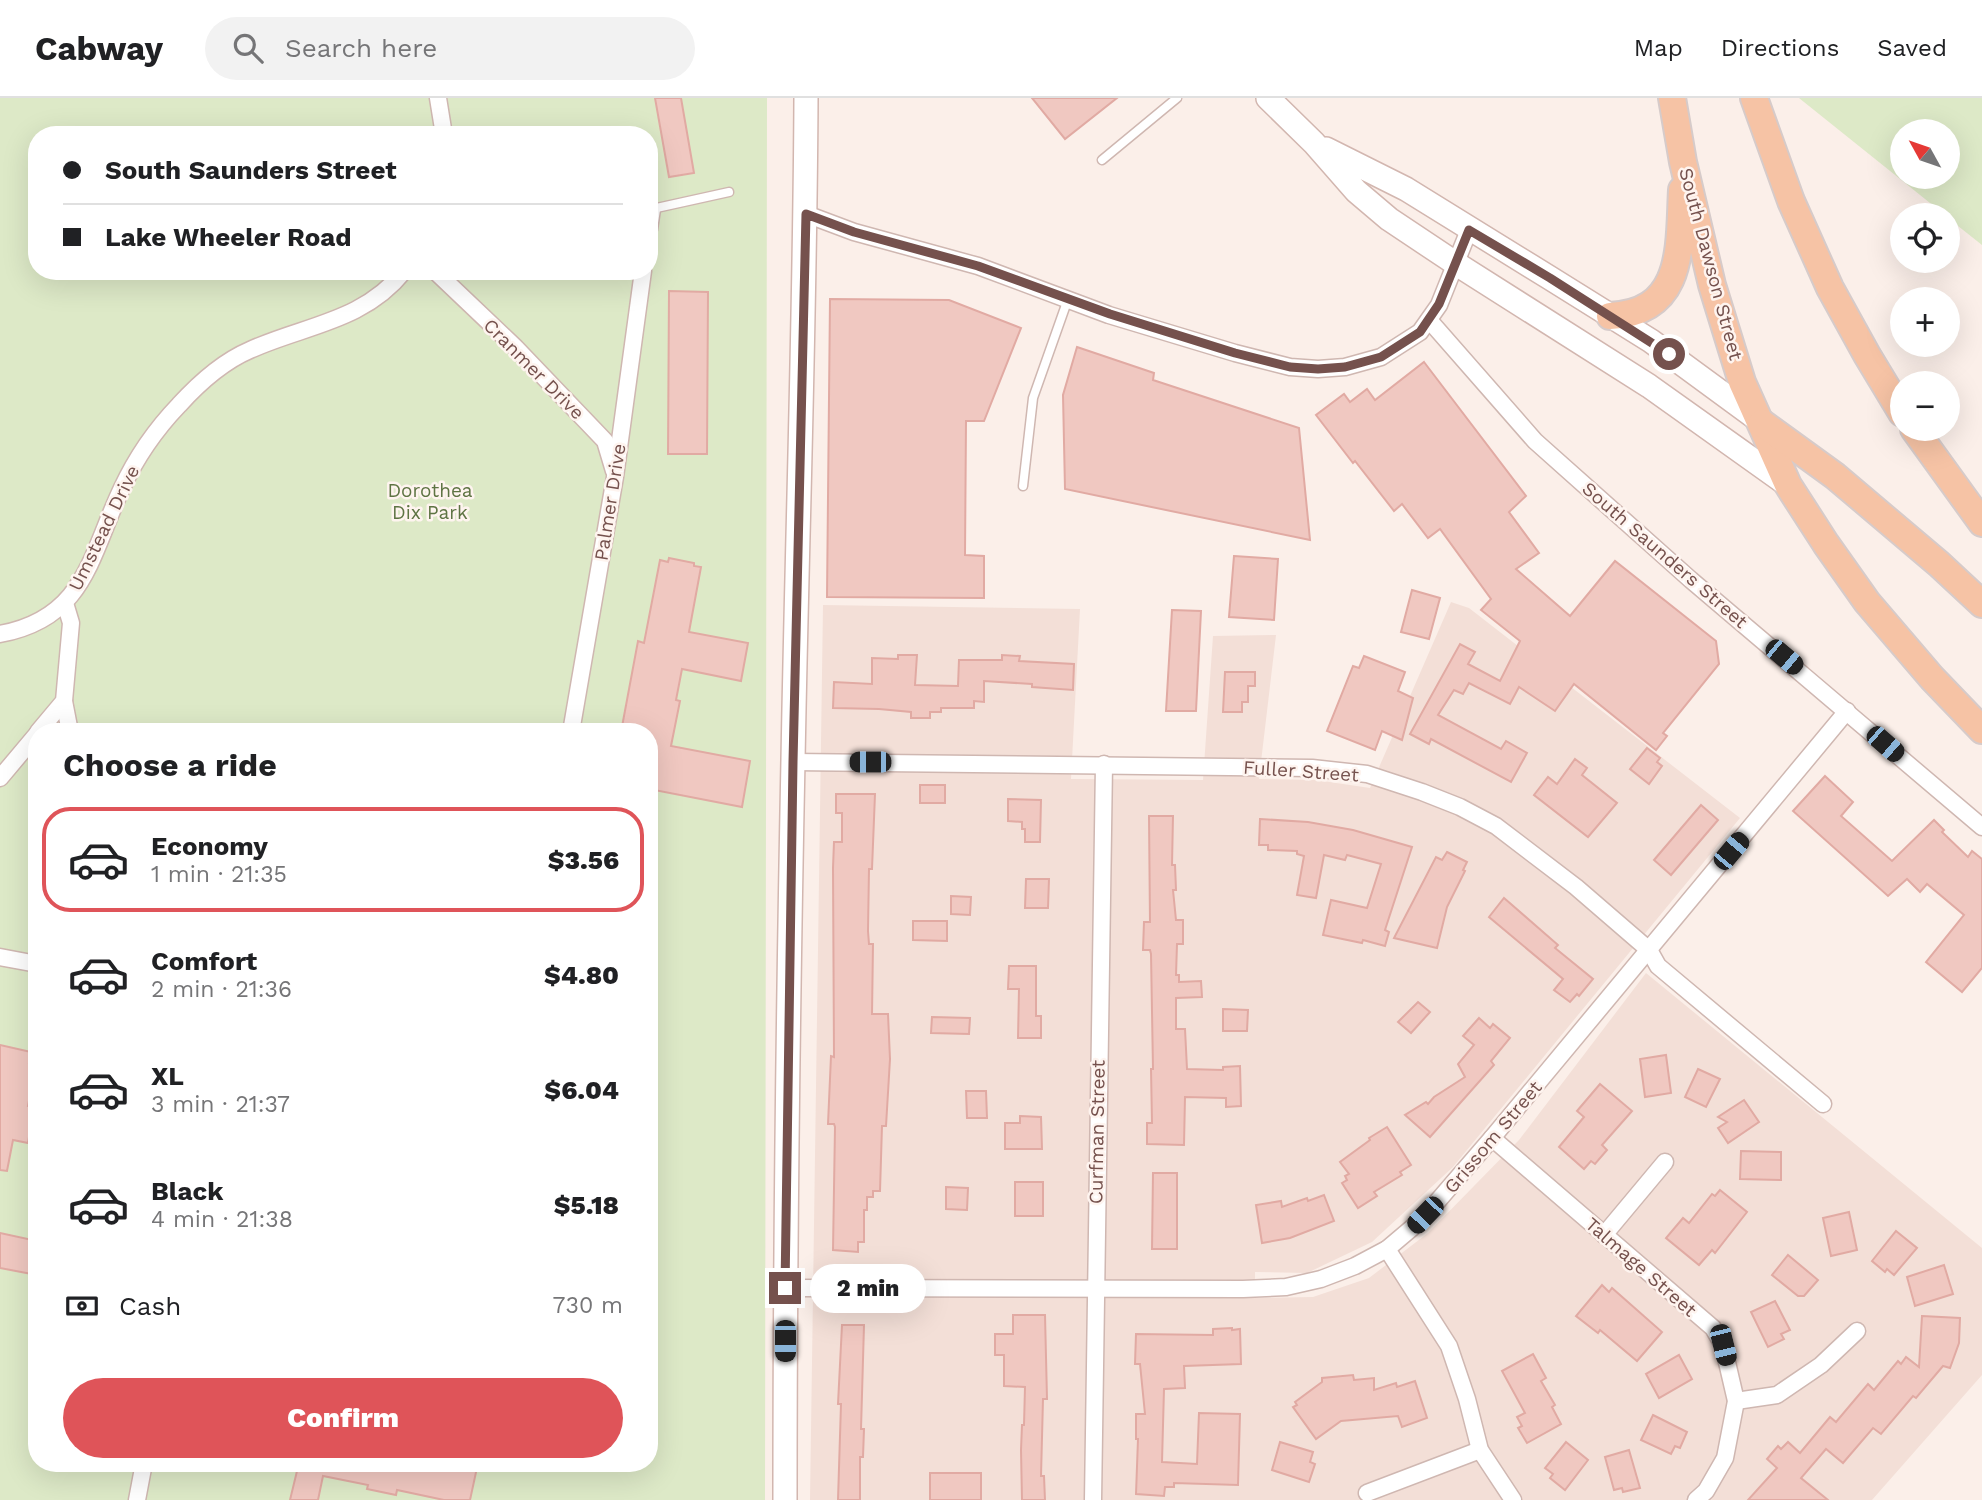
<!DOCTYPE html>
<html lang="en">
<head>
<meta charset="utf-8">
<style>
	body { margin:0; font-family:"Work Sans",sans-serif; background:#f2f2f2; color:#202124; height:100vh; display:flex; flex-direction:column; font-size:26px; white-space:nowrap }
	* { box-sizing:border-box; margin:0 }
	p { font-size:23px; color:#757577 }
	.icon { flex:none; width:38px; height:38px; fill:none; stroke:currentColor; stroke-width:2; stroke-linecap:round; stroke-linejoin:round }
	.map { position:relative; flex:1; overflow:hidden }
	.sheet { position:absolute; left:28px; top:625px; width:630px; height:749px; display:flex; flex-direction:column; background:#fff; border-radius:28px; box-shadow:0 7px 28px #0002 }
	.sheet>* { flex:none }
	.top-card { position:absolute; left:28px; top:28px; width:630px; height:154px; border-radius:28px; box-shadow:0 7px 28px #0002; display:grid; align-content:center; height:154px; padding:0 35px; background:#fff }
	.needle { width:46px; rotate:310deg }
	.tools { position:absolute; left:1890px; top:21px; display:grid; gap:14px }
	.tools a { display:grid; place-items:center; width:70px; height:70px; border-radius:50%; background:#fff; box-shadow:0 7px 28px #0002; font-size:35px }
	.end { position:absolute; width:32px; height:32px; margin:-16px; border:9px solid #75514d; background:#fff; box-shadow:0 0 0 4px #fff }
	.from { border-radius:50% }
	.bubble { position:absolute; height:49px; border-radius:24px; background:#fff; box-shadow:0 7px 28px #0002; font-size:23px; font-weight:800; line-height:49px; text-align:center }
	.car { position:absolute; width:21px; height:42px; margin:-21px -10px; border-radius:9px; box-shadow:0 0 5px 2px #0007; background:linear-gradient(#222 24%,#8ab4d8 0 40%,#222 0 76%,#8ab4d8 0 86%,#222 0) }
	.top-card b { display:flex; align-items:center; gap:24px; height:66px; font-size:26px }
	.top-card b+b { border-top:2px solid #e0e0e0 }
	.top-card i { width:18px; height:18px; background:#202124 }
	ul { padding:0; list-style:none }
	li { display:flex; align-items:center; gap:21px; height:105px; margin:0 14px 10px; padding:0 21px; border:4px solid transparent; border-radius:28px }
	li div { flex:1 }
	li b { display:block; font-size:26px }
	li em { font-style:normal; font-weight:800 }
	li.current { border-color:#df5459 }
	li>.icon { width:63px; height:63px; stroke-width:1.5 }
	h2 { padding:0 35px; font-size:32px; line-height:84px }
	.pay { display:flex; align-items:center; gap:18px; height:77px; padding:0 35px; font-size:26px }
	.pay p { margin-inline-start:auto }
	.button { display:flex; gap:14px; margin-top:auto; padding:14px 35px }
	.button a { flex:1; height:80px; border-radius:42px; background:#df5459; color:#fff; font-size:28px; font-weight:800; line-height:80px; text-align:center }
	header { display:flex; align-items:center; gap:42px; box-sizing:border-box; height:98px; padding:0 35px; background:#fff; border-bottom:2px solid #e0e0e0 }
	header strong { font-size:33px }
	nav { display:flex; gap:38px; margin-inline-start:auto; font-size:24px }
	.search { width:490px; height:63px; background:#f2f2f2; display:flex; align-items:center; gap:18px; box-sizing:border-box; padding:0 24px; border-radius:38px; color:#757577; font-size:26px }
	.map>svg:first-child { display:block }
	.residential { fill:#f3dfd7 }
	.green { fill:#dde9c7; fill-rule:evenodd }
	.building { fill:#f0c8c1; stroke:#e1aaa3; stroke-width:2 }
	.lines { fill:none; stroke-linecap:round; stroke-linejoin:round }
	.lane-casing { stroke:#cfb7b1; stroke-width:11 }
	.street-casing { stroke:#cfb7b1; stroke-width:19 }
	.secondary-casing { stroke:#d2b6af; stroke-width:26 }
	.primary-casing { stroke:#d6cbca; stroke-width:30 }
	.lane { stroke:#fff; stroke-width:8 }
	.street { stroke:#fff; stroke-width:16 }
	.secondary { stroke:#fff; stroke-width:23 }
	.primary { stroke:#f6c3a5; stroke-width:26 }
	.route { stroke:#75514d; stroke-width:9 }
	.labels { text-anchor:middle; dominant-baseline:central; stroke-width:5; stroke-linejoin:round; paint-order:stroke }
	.street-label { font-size:19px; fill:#75514d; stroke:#fef4ef }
	.park-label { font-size:19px; fill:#5e7443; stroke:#fef4ef }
</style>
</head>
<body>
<header>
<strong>Cabway</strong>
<div class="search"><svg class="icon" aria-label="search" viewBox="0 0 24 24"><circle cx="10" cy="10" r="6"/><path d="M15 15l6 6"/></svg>Search here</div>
<nav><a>Map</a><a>Directions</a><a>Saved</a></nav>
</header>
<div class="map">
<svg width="1982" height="1402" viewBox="0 0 1982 1402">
	<rect width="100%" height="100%" fill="#fbefe9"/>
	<path class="residential" d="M1451,504L1469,510L1740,720L1453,1069L1372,1144L1307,1175L1255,1174V1200L1313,1199L1369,1180L1428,1135L1519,1042L1646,875L1982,1150V1277L1872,1402H810L823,507L1080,511L1071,681L1203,682L1213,538L1276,537L1259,681L1316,682L1370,690Z"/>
	<g class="green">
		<path d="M0,0H767L765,1402H0ZM37,37H649V173H37ZM37,634H649V1365H37Z"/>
		<path d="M1799,0H1982V147L1948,120V117H1945ZM1902,33H1948V79H1902Z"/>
	</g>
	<g class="building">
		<path d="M655,0H681L694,75L669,79Z"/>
		<path d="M1032,0H1117L1065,41Z"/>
		<path d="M669,193L708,194L707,356H668Z"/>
		<path d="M830,201L949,202L1021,230L984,323H966L965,457L984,458V500L827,499Z"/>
		<path d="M1077,249L1154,275L1153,282L1299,330L1310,442L1065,391L1063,297Z"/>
		<path d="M1424,264L1526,398L1509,414L1539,455L1516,471L1570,518L1615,463L1716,543L1719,566L1663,635L1667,638L1656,652L1574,586L1555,613L1519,589L1510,606L1469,585L1463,596L1454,592L1438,617L1501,651L1506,643L1527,655L1511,684L1431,641L1429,646L1410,636L1460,546L1475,554L1468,566L1500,583L1520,543L1481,512L1491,501L1440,431L1428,440L1402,406L1394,413L1355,363L1353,365L1316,317L1344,296L1350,304L1367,291L1375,302Z"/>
		<path d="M1234,458L1278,461L1274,522L1229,519Z"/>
		<path d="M669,460L694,465V468L701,469L689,534L748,545L741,583L682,571L676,602L680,603L671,648L750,663L742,709L649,691V634H621L638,543L644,545L660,462L668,464Z"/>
		<path d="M1412,492L1440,500L1429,541L1401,534Z"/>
		<path d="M1172,512L1201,513L1196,613H1166Z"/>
		<path d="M898,557H917L915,587L958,588L959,562H1002V557L1020,558L1019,563L1074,566L1073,592L1032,589V586L984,583V604L974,603V610H941V614H930V620H911V614L879,611L833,610L834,584L872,586V560L898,561Z"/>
		<path d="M1364,558L1405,574L1398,593L1413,600L1402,642L1382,633L1375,652L1327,633L1353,568L1359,570Z"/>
		<path d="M1225,574H1255V588H1248V604H1242V614H1223Z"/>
		<path d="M1647,650L1660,660L1657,664L1662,668L1649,686L1630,671Z"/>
		<path d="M1575,661L1587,670L1582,677L1617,705L1588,739L1534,697L1548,679L1557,686Z"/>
		<path d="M1825,678L1853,704L1841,718L1892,763L1934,722L1944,732L1942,734L1968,759L1972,753L1982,761V870L1962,894L1926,864L1964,817L1927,786L1920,794L1907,781L1888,798L1793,713Z"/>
		<rect x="920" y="687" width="25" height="18"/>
		<path d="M836,696H875L872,771H869L868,833L869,846H873L872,916H888L890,961L886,1028H882L880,1093H873V1099H867V1112H864V1144H858V1154L833,1152L835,1029L834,1026H828L831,958L834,959L833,770L834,744H842V715H836Z"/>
		<path d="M1008,701L1041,702L1040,744H1025V731H1022V724L1008,723Z"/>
		<path d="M1701,707L1718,722L1671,777L1654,762Z"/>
		<path d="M1149,718H1173L1172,767H1175L1176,792H1173L1176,822H1183V846H1177L1176,877H1179V884L1201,883L1202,899L1176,900V931H1185L1187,971L1223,972V969L1240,968L1241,1008L1226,1009V1000L1185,999L1184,1047L1147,1046V1025H1152L1151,971H1153L1151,856L1150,852H1143L1144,824H1150Z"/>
		<path d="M1260,721L1308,724L1353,732L1412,749L1385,832L1389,834L1385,848L1363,842L1362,845L1323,837L1331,802L1367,810L1381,766L1347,757L1345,762L1324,757L1316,800L1297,797L1304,758L1297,756V753L1268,752V747H1259Z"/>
		<path d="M1447,754L1467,764L1463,772L1465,773L1447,809L1437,850L1394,840L1436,759L1442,762Z"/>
		<path d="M1026,781H1049L1048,810H1025Z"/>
		<path d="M951,798L971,799L970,817L951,816Z"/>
		<path d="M1504,800L1558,847L1555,850L1593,881L1579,898L1577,896L1570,904L1554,892L1563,881L1489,819Z"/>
		<path d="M913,823H947V843L913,842Z"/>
		<path d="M1009,868H1036V918H1041V940H1018L1019,891H1008Z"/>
		<path d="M1418,904L1430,914L1411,935L1398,924Z"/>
		<path d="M1223,911L1248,912L1247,933H1223Z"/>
		<path d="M932,919L970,920L969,936L931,935Z"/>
		<path d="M1479,920L1490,930L1493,926L1510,940L1491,963L1494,967L1430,1039L1405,1017L1426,1004L1428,1006L1434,999L1465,979L1458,966L1474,947L1463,938Z"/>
		<path d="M0,947L31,954L29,965L36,966L28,1008L34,1009L28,1045L13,1042L7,1073L0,1072Z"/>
		<path d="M1666,957L1671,995L1645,999L1640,961Z"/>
		<path d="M1698,971L1720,981L1706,1009L1685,999Z"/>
		<path d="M1600,986L1632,1013L1602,1047L1607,1052L1595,1066L1591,1063L1584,1071L1559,1049L1584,1019L1577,1013Z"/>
		<path d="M966,993H986L987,1020H967Z"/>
		<path d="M1744,1002L1759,1024L1728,1045L1718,1030L1727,1024L1718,1019Z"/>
		<path d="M1020,1018L1041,1019L1042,1051H1005V1025H1020Z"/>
		<path d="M1387,1029L1411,1067L1400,1074L1402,1077L1374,1094L1377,1098L1358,1110L1342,1085L1347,1082L1345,1078L1349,1076L1340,1064L1370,1042L1369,1040Z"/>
		<path d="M1741,1053L1781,1054V1082L1740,1081Z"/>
		<path d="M1153,1075H1177V1151H1152Z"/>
		<rect x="1015" y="1084" width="28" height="34"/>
		<path d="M946,1089L968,1090L967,1112L946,1111Z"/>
		<path d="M1720,1092L1747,1114L1715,1155L1712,1152L1699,1167L1666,1140L1683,1120L1689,1125L1712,1096L1715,1098Z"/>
		<path d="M1324,1097L1334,1123L1290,1140L1262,1145L1256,1107L1281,1103L1282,1109L1307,1100L1308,1103Z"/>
		<path d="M1849,1114L1857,1152L1831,1158L1823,1120Z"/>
		<path d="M1896,1133L1917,1150L1894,1177L1887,1171L1885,1174L1872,1163Z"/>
		<path d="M0,1135L37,1143V1177L0,1170Z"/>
		<path d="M1788,1157L1818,1182L1804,1198H1798L1772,1177Z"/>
		<path d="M1944,1167L1953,1196L1915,1208L1907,1179Z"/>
		<path d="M1602,1187L1609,1194L1612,1190L1662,1234L1637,1263L1600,1232L1598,1235L1576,1218Z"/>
		<path d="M1775,1203L1790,1232L1781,1236L1784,1241L1768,1249L1751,1214Z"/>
		<path d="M1013,1217H1045L1047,1301H1043L1041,1378H1044L1045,1402H1022L1021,1352L1022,1327H1024L1025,1289L1004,1288V1257H995V1236H1013Z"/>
		<path d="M1922,1218L1960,1220L1959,1245L1950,1270L1943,1268L1916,1300L1913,1298L1881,1336L1873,1330L1843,1365L1826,1351L1801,1380L1828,1402H1748L1777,1370L1767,1361L1778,1348L1781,1351L1788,1344L1800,1355L1830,1319L1836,1324L1868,1286L1874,1292L1898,1263L1901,1266L1906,1259L1919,1269Z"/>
		<path d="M842,1227H864L861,1331H864L863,1359H860V1402H838L841,1306H838Z"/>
		<path d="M1232,1230V1232L1240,1231L1241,1266L1184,1268L1185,1290L1164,1291L1162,1364L1197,1366L1199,1315L1240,1316L1238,1387L1174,1385V1389H1165L1164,1398L1136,1396L1138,1341H1136V1316H1145L1140,1266H1135L1136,1236L1213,1237V1231Z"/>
		<path d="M1533,1256L1546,1280L1541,1283L1555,1307L1552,1309L1561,1326L1527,1345L1518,1330L1522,1328L1517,1319L1525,1315L1502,1273Z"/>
		<path d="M1679,1257L1692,1281L1659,1300L1646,1276Z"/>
		<path d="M1353,1277L1354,1282L1374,1280V1292L1396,1285L1397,1289L1415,1283L1427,1320L1402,1329L1398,1318L1341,1323L1316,1341L1293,1309L1297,1307L1295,1304L1322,1284V1280Z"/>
		<path d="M1653,1317L1687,1334L1680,1350L1675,1348L1671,1356L1641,1342Z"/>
		<path d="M1280,1344L1313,1354L1310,1364L1315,1366L1309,1384L1272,1372Z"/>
		<path d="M1566,1344L1588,1362L1565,1392L1550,1380L1553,1376L1545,1370Z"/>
		<path d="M1629,1352L1640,1390L1623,1394L1622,1390L1614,1392L1605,1359Z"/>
		<path d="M295,1365H478L470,1402H444L397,1392L396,1397L367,1391L368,1387L323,1378L318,1402H290L297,1373L295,1372Z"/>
		<rect x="930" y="1375" width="51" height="27"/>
	</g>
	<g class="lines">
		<g class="lane-casing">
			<g id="lane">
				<path d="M1102,62L1177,0"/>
				<path d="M652,111L729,94"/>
				<path d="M1023,388L1033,300L1068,201"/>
			</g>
		</g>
		<g class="street-casing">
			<g id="street">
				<path d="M438,0L444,37"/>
				<path d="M806,116L854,134L978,168L1109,217L1235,255L1290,269L1318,271L1345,269L1381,259L1420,234L1439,207L1469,132"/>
				<path d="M649,131L652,111"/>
				<path d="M435,173L516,250L605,343L614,373"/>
				<path d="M1429,222L1535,343L1691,482L1982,729"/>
				<path d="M0,536C86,520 90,457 122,390C136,360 156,331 179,307C199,285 222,264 250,252C305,227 363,224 404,173"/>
				<path d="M64,603L70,634"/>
				<path d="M38,634L64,603L71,525L65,505"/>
				<path d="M571,634L615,379L643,173"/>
				<path d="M793,664L1312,670L1367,676L1422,694L1460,709L1496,728L1576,789L1649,852L1658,868L1823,1006"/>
				<path d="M0,680L37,636"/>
				<path d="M0,859L37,866"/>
				<path d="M1492,1040L1713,1230L1723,1247L1736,1303L1725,1360L1706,1393L1696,1402"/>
				<path d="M1604,1137L1665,1064"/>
				<path d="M1387,1151L1449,1248L1467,1301L1480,1352L1513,1402"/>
				<path d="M785,1190L1243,1191L1286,1189L1321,1181L1355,1168L1387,1151L1413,1129L1436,1105L1492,1040L1847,613"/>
				<path d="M1736,1303L1777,1297L1821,1267L1857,1233"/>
				<path d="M1367,1395L1480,1352"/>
				<path d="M137,1402L144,1365"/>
				<path d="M1093,1402L1104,666"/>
			</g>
		</g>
		<g class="secondary-casing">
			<g id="secondary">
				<path d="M1268,0L1314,45L1356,93L1389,121L1455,165L1649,288L1788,387"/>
				<path d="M1326,51L1406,91L1550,180L1651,243L1760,323"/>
				<path d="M785,1402C785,1155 788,909 793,662C797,441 805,221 806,0"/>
			</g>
		</g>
		<g class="primary-casing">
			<g id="primary">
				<path d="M1672,0L1683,64L1712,187L1742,284L1788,387L1826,446L1867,504L1932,580L1982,632"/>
				<path d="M1754,0L1791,103L1830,190L1867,257L1902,315"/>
				<path d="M1610,218C1685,214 1679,149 1682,92"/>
				<path d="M1762,325L1835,378L1939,466L1982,506"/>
				<path d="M1914,331L1982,425"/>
			</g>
		</g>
		<use href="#lane" class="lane"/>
		<use href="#street" class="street"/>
		<use href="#secondary" class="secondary"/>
		<use href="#primary" class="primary"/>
	</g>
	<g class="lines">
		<path class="route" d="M785,1190L793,664L806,116L854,134L978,168L1110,216L1235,255L1290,269L1318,271L1345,269L1381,259L1420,234L1439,206L1469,132L1550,180L1669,256"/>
	</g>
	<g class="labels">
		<g class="street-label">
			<text transform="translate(1711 166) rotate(75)">South Dawson Street</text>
			<text transform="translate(534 271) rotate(45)">Cranmer Drive</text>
			<text transform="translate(610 404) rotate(-81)">Palmer Drive</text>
			<text transform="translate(104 430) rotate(-64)">Umstead Drive</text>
			<text transform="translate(1665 457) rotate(41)">South Saunders Street</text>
			<text transform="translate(1301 673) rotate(4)">Fuller Street</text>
			<text transform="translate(1097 1034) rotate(-89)">Curfman Street</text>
			<text transform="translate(1493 1039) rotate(-50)">Grissom Street</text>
			<text transform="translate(1641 1169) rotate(41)">Talmage Street</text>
		</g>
		<g class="park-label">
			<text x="430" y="392">Dorothea<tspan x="430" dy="22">Dix Park</tspan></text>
		</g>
	</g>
</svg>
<div class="tools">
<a><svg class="needle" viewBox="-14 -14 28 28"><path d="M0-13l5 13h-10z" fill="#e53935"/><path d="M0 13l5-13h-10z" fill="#757577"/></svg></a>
<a><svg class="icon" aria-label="locate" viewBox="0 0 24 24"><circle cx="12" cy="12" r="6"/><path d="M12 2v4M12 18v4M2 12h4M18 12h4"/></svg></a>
<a>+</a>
<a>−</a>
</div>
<i class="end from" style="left:1669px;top:256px"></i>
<i class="end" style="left:785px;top:1190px"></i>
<div class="bubble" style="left:810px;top:1166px;width:116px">2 min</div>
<i class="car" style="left:1784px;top:559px;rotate:130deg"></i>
<i class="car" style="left:1885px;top:646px;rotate:131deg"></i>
<i class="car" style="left:870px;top:664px;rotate:270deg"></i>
<i class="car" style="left:1731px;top:753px;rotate:40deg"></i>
<i class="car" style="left:1425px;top:1117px;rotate:224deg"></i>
<i class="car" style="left:785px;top:1243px;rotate:180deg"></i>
<i class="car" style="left:1723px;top:1247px;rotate:166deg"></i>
<div class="top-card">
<b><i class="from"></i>South Saunders Street</b>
<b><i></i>Lake Wheeler Road</b>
</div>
<section class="sheet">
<h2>Choose a ride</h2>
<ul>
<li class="current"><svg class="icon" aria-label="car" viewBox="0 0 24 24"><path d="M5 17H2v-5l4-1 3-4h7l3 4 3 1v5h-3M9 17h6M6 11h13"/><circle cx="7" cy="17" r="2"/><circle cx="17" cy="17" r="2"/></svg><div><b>Economy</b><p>1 min · 21:35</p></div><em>$3.56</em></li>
<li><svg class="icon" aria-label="car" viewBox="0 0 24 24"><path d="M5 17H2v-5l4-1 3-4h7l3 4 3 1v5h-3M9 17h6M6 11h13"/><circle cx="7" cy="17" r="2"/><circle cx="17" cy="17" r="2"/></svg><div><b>Comfort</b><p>2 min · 21:36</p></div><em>$4.80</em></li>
<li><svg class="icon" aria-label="car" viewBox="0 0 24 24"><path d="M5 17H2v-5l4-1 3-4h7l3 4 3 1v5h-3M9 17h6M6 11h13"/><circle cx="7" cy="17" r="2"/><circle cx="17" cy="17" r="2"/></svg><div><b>XL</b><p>3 min · 21:37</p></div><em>$6.04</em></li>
<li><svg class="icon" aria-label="car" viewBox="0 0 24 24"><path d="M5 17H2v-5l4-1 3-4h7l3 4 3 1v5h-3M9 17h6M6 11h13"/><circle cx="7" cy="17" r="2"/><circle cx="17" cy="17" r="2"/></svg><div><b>Black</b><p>4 min · 21:38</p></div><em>$5.18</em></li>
</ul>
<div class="pay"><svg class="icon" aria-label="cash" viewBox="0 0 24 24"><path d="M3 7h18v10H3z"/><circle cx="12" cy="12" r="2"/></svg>Cash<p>730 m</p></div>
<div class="button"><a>Confirm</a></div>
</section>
</div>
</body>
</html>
